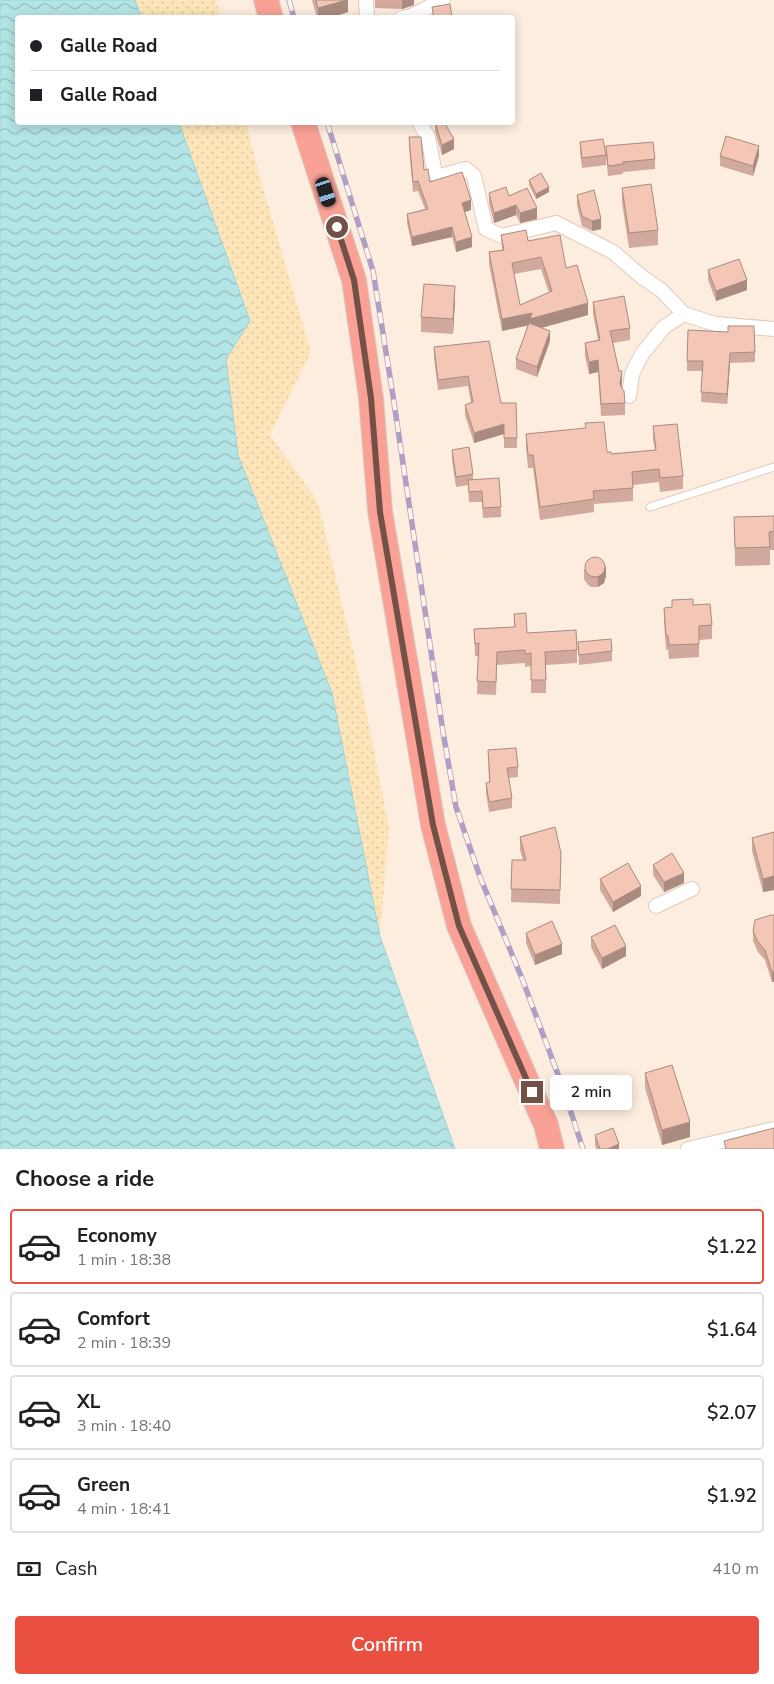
<!DOCTYPE html>
<html lang="en">
<head>
<meta charset="utf-8">
<style>
	body { margin:0; font-family:"Nunito Sans",sans-serif; background:#f6f6f6; color:#202124; height:100vh; display:flex; flex-direction:column; font-size:19px; white-space:nowrap }
	* { box-sizing:border-box; margin:0 }
	p { font-size:16px; color:#757577 }
	.icon { flex:none; width:28px; height:28px; fill:none; stroke:currentColor; stroke-width:2; stroke-linecap:round; stroke-linejoin:round }
	.map { position:relative; height:1149px; overflow:hidden }
	.side { display:flex; flex-direction:column; background:#fff; flex:1 }
	.side>* { flex:none }
	.guide { position:absolute; left:15px; top:15px; width:500px; height:110px; border-radius:5px; box-shadow:0 2px 12px #0003; display:grid; align-content:center; height:110px; padding:0 15px; background:#fff }
	.end { position:absolute; width:22px; height:22px; margin:-11px; border:6px solid #735147; background:#fff; box-shadow:0 0 0 2px #fff }
	.from { border-radius:50% }
	.bubble { position:absolute; height:35px; border-radius:5px; background:#fff; box-shadow:0 2px 12px #0003; font-size:16px; font-weight:600; line-height:35px; text-align:center }
	.car { position:absolute; width:15px; height:30px; margin:-15px -8px; border-radius:6px; box-shadow:0 0 4px 1px #0007; background:linear-gradient(#222 24%,#8ab4d8 0 40%,#222 0 76%,#8ab4d8 0 86%,#222 0) }
	.guide b { display:flex; align-items:center; gap:18px; height:48px; font-size:19px }
	.guide b+b { border-top:1px solid #e0e0e0 }
	.guide i { width:12px; height:12px; background:#202124 }
	ul { padding:0; list-style:none }
	li { display:flex; align-items:center; gap:15px; height:75px; margin:0 10px 8px; padding:0 5px; border:2px solid #e0e0e0; border-radius:5px }
	li div { flex:1 }
	li b { display:block; font-size:19px }
	li em { font-style:normal; font-weight:600 }
	li.active { border-color:#ea5041 }
	li>.icon { width:45px; height:45px; stroke-width:1.5 }
	h2 { padding:0 15px; font-size:22px; line-height:60px }
	.pay { display:flex; align-items:center; gap:12px; height:55px; padding:0 15px; font-size:19px }
	.pay p { margin-inline-start:auto }
	.action { display:flex; gap:10px; margin-top:auto; padding:10px 15px }
	.action a { flex:1; height:58px; border-radius:5px; background:#ea5041; color:#fff; font-size:20px; font-weight:600; line-height:58px; text-align:center }
	.map>svg:first-child { display:block }
	.sand { fill:url(#sand-dots) }
	.water { fill:url(#water-waves); stroke:#9ad6d8 }
	.lines { fill:none; stroke-linecap:round; stroke-linejoin:round }
	.lane-casing { stroke:#e3cabe; stroke-width:9 }
	.street-casing { stroke:#e3cabe; stroke-width:16 }
	.highway-casing { stroke:#d8cecb; stroke-width:26 }
	.lane { stroke:#fff; stroke-width:7 }
	.street { stroke:#fff; stroke-width:14 }
	.highway { stroke:#f9a194; stroke-width:24 }
	.rail-casing { stroke:#ae9fc5; stroke-width:5.5 }
	.rail { stroke:#fff2e6; stroke-width:4; stroke-dasharray:11; stroke-linecap:butt }
	.wall { fill:#d1aa9d; fill-rule:evenodd }
	.shaded-wall { fill:#aa8b7f }
	.building { fill:#f3c6b6; stroke:#aa8b7f; fill-rule:evenodd }
	.route { stroke:#735147; stroke-width:6 }
</style>
</head>
<body>
<div class="map">
<svg width="774" height="1149" viewBox="0 0 774 1149">
	<defs>
		<pattern id="sand-dots" width="8" height="8" patternUnits="userSpaceOnUse" patternTransform="scale(1.25)"><rect width="8" height="8" fill="#fde5b9"/><path d="M2 2h.1M6 6h.1" fill="none" stroke="#dcc6a0" stroke-width="1.8" stroke-linecap="round"/></pattern>
		<pattern id="water-waves" width="16" height="10" patternUnits="userSpaceOnUse" patternTransform="scale(1.25)"><rect width="16" height="10" fill="#b4e5e6"/><path d="M0 5q4-4 8 0t8 0" fill="none" stroke="#97bcbc"/></pattern>
	</defs>
	<rect width="100%" height="100%" fill="#fdeddf"/>
	<g class="sand">
		<path d="M135,0H216L220,17H141Z"/>
		<path d="M179,123H246L258,171L311,352L270,435L318,502L361,685L389,827L380,936L332,693L238,455L226,359L250,321Z"/>
	</g>
	<path class="water" d="M0,0H135L141,17L18,18V122L179,123L250,321L226,359L238,455L332,693L380,936L455,1149H0Z"/>
	<g class="lines">
		<g class="lane-casing">
			<path id="lane" d="M650,507L774,467"/>
		</g>
		<g class="street-casing">
			<g id="street">
				<path d="M366,0L367,18"/>
				<path d="M401,18L411,16L443,0"/>
				<path d="M419,122L428,137L435,174L440,176L466,169L474,176L486,229L502,236L556,223L613,252L642,277L661,290L684,314L715,324L774,329"/>
				<path d="M629,396L632,374L642,354L664,327L684,314"/>
				<path d="M656,906L692,889"/>
				<path d="M688,1149L774,1129"/>
			</g>
		</g>
		<g class="highway-casing">
			<g id="highway">
				<path d="M266,0L271,18"/>
				<path d="M303,122L354,280L371,398L380,511L433,825L459,926L546,1125L552,1149"/>
			</g>
		</g>
		<use href="#lane" class="lane"/>
		<use href="#street" class="street"/>
		<use href="#highway" class="highway"/>
		<g class="rail-casing">
			<g id="rail">
				<path d="M289,0L294,18"/>
				<path d="M327,122L373,271L393,396L443,732L456,807L480,877L523,981L563,1088L583,1149"/>
			</g>
		</g>
		<use href="#rail" class="rail"/>
	</g>
	<g class="wall">
		<path d="M312,0H348V12L330,18H317Z"/>
		<path d="M375,0H414V5L402,9L375,8Z"/>
		<path d="M435,122L454,149L442,155L435,132Z"/>
		<path d="M409,137L430,182L471,210L465,212L472,247L456,252L452,237L412,246L407,223V214L425,209L418,191L413,192L409,147Z"/>
		<path d="M580,142L606,155V146L655,159V169L623,172V174L608,176L606,156V165L582,168L580,152Z"/>
		<path d="M720,156H759L753,176L720,166Z"/>
		<path d="M529,180L549,192L536,199L529,185Z"/>
		<path d="M622,188L658,230V245L629,248L622,203Z"/>
		<path d="M489,193L509,196L537,219L520,223L516,215L494,223L489,203Z"/>
		<path d="M577,195L601,229L592,231L582,226L577,205Z"/>
		<path d="M501,235L528,241L566,268L588,315L541,328L550,341L537,377L516,369V359L528,325L502,331L489,264V252L502,250ZM541,269L549,293L520,305L514,274Z"/>
		<path d="M708,270L747,290L716,301L708,280Z"/>
		<path d="M455,301L453,334L421,332V317Z"/>
		<path d="M593,302L630,328V340L613,343L622,383L621,388L625,403V415L601,416L598,372L589,374L585,356V343L598,340L593,314Z"/>
		<path d="M728,332L755,352V362L730,363L727,404L701,402L702,371H687V361Z"/>
		<path d="M434,347L501,403L517,438V448H504V434L474,443L465,415V405L471,403L468,386L438,390L434,358Z"/>
		<path d="M653,426L683,476V489L660,492L659,482L633,485V501L594,504V512L540,520L533,468H528L526,447V434L611,454L655,450L653,440Z"/>
		<path d="M452,450L473,474V480L501,507V517L483,518L482,502H469L468,485L456,487L452,460Z"/>
		<path d="M774,516V550H770V565L735,566L734,517Z"/>
		<path d="M584,569L606,576L604,583L598,587H591L588,585L584,579Z"/>
		<path d="M672,600L693,605L712,625V639L699,640V657L669,659L668,649L666,650L664,621V608L672,607Z"/>
		<path d="M514,614L527,633L577,650V663L546,665V693H531V666L525,667V663L497,665L496,695L477,694L478,656H475L474,629L514,627Z"/>
		<path d="M578,642L612,651V661L579,665Z"/>
		<path d="M488,750L518,767V777L509,778L512,798V808L489,812L486,793V783L489,782Z"/>
		<path d="M774,832V890L763,892L752,851V838Z"/>
		<path d="M520,837L561,853L560,904L511,902L512,860H523L520,850Z"/>
		<path d="M653,865L684,883L664,892L653,875Z"/>
		<path d="M600,879L641,896L613,912L600,890Z"/>
		<path d="M774,915L772,982L765,960L758,952L753,941V931Z"/>
		<path d="M526,933L562,954L535,965L526,943Z"/>
		<path d="M591,937L626,956L602,969L591,947Z"/>
		<path d="M645,1073L690,1137L662,1145L645,1088Z"/>
		<path d="M595,1135L619,1149H596L595,1145Z"/>
	</g>
	<g class="shaded-wall">
		<path d="M347,0H348V12L330,18H318V8Z"/>
		<path d="M402,0H414V5L402,9Z"/>
		<path d="M454,139V149L442,155V145Z"/>
		<path d="M759,146V156L753,176V166Z"/>
		<path d="M549,187V192L536,199V194Z"/>
		<path d="M471,200V210L462,213V203Z"/>
		<path d="M516,205V215L494,223V213Z"/>
		<path d="M537,208V219L520,223V213Z"/>
		<path d="M601,219V229L592,231V221Z"/>
		<path d="M452,227V237L412,246V237Z"/>
		<path d="M472,237V247L456,252V242Z"/>
		<path d="M747,280V290L716,301V291Z"/>
		<path d="M455,286V301L453,334V319Z"/>
		<path d="M588,303V315L530,331V325L502,331V319Z"/>
		<path d="M550,331V341L537,377V367Z"/>
		<path d="M730,353V363L727,404V394Z"/>
		<path d="M598,360V372L589,374V362Z"/>
		<path d="M622,371V383L620,395V383Z"/>
		<path d="M504,424V434L474,443V433Z"/>
		<path d="M606,566V576L604,583L598,587V577Z"/>
		<path d="M684,873V883L664,892V882Z"/>
		<path d="M774,876V890L763,892V879Z"/>
		<path d="M641,886V896L613,912V902Z"/>
		<path d="M562,944V954L535,965V955Z"/>
		<path d="M626,946V956L602,969V958Z"/>
		<rect x="772" y="972" width="2" height="10"/>
		<path d="M690,1122V1137L662,1145V1130Z"/>
		<path d="M619,1144V1149H607Z"/>
	</g>
	<g class="building">
		<path d="M316,0H347L318,8Z"/>
		<path d="M450,4L452,18H434L432,7Z"/>
		<path d="M435,122H444L454,139L442,145Z"/>
		<path d="M726,136L759,146L753,166L720,156Z"/>
		<path d="M409,137H421L424,170L428,169L430,182L462,172L471,200L462,203L472,237L456,242L452,227L412,237L407,214L428,209L418,181L413,182Z"/>
		<path d="M603,139L606,155L582,158L580,142Z"/>
		<path d="M653,142L655,159L623,162V164L608,166L606,146Z"/>
		<path d="M541,173L549,187L536,194L529,180Z"/>
		<path d="M651,184L658,230L629,233L622,188Z"/>
		<path d="M506,187L509,196L527,188L537,208L520,213L516,205L494,213L489,193Z"/>
		<path d="M594,190L601,219L592,221L582,216L577,195Z"/>
		<path d="M526,230L528,241L560,235L566,268L577,265L588,303L530,319L532,313L502,319L489,252L504,250L501,235ZM541,257L552,291L520,305L512,263Z"/>
		<path d="M739,259L747,280L716,291L708,270Z"/>
		<path d="M424,284L455,286L453,319L421,317Z"/>
		<path d="M624,296L630,328L610,331L619,371H622L620,383L621,387L624,391L625,403L601,404L598,360L589,362L585,343L600,340L593,302Z"/>
		<path d="M529,323L550,331L537,367L516,359Z"/>
		<path d="M728,326H754L755,352L730,353L727,394L701,392L703,361H687L688,330L728,332Z"/>
		<path d="M489,341L501,403H516L517,438H504V424L474,433L465,405L473,402L468,376L438,380L434,347Z"/>
		<path d="M604,422L607,452H611V454L656,450L653,426L677,424L683,476L660,478L659,469L632,472L633,488L593,491L594,499L540,507L533,455H528L526,434L586,428L585,423Z"/>
		<path d="M469,447L473,474L456,477L452,450Z"/>
		<path d="M499,478L501,507L483,508L482,491L469,492L468,480Z"/>
		<path d="M774,516V531L769,532L770,547L735,548L734,517Z"/>
		<circle cx="595" cy="567" r="10"/>
		<path d="M693,599V605L710,604L712,625L699,626V644L669,645L668,636H666L664,608L672,607V600Z"/>
		<path d="M526,613L527,633L576,630L577,650L545,652L546,680H531V653L525,654V650L497,652L496,682L477,681L479,643L475,644L474,629L515,627L514,614Z"/>
		<path d="M611,639L612,651L579,655L578,642Z"/>
		<path d="M516,748L518,767L507,768L512,798L489,802L486,783L490,782L488,750Z"/>
		<path d="M555,827L561,853L560,890L511,889L512,860H526L520,837Z"/>
		<path d="M774,832V876L763,879L752,838Z"/>
		<path d="M672,853L684,873L664,882L653,865Z"/>
		<path d="M628,863L641,886L613,902L600,879Z"/>
		<path d="M771,915H774V972H772L765,950L758,942L753,931L755,920Z"/>
		<path d="M552,921L562,944L535,955L526,933Z"/>
		<path d="M615,925L626,946L602,958L591,937Z"/>
		<path d="M672,1065L690,1122L662,1130L645,1073Z"/>
		<path d="M613,1128L619,1144L607,1149H600L595,1135Z"/>
		<path d="M774,1128V1149H726L724,1141Z"/>
	</g>
	<g class="lines">
		<path class="route" d="M337,227L354,280L371,398L380,512L433,825L459,926L532,1092"/>
	</g>
</svg>
<i class="end from" style="left:337px;top:227px"></i>
<i class="end" style="left:532px;top:1092px"></i>
<div class="bubble" style="left:550px;top:1075px;width:82px">2 min</div>
<i class="car" style="left:326px;top:192px;rotate:162deg"></i>
<div class="guide">
<b><i class="from"></i>Galle Road</b>
<b><i></i>Galle Road</b>
</div>
</div>
<section class="side">
<h2>Choose a ride</h2>
<ul>
<li class="active"><svg class="icon" aria-label="car" viewBox="0 0 24 24"><path d="M5 17H2v-5l4-1 3-4h7l3 4 3 1v5h-3M9 17h6M6 11h13"/><circle cx="7" cy="17" r="2"/><circle cx="17" cy="17" r="2"/></svg><div><b>Economy</b><p>1 min · 18:38</p></div><em>$1.22</em></li>
<li><svg class="icon" aria-label="car" viewBox="0 0 24 24"><path d="M5 17H2v-5l4-1 3-4h7l3 4 3 1v5h-3M9 17h6M6 11h13"/><circle cx="7" cy="17" r="2"/><circle cx="17" cy="17" r="2"/></svg><div><b>Comfort</b><p>2 min · 18:39</p></div><em>$1.64</em></li>
<li><svg class="icon" aria-label="car" viewBox="0 0 24 24"><path d="M5 17H2v-5l4-1 3-4h7l3 4 3 1v5h-3M9 17h6M6 11h13"/><circle cx="7" cy="17" r="2"/><circle cx="17" cy="17" r="2"/></svg><div><b>XL</b><p>3 min · 18:40</p></div><em>$2.07</em></li>
<li><svg class="icon" aria-label="car" viewBox="0 0 24 24"><path d="M5 17H2v-5l4-1 3-4h7l3 4 3 1v5h-3M9 17h6M6 11h13"/><circle cx="7" cy="17" r="2"/><circle cx="17" cy="17" r="2"/></svg><div><b>Green</b><p>4 min · 18:41</p></div><em>$1.92</em></li>
</ul>
<div class="pay"><svg class="icon" aria-label="cash" viewBox="0 0 24 24"><path d="M3 7h18v10H3z"/><circle cx="12" cy="12" r="2"/></svg>Cash<p>410 m</p></div>
<div class="action"><a>Confirm</a></div>
</section>
</body>
</html>
